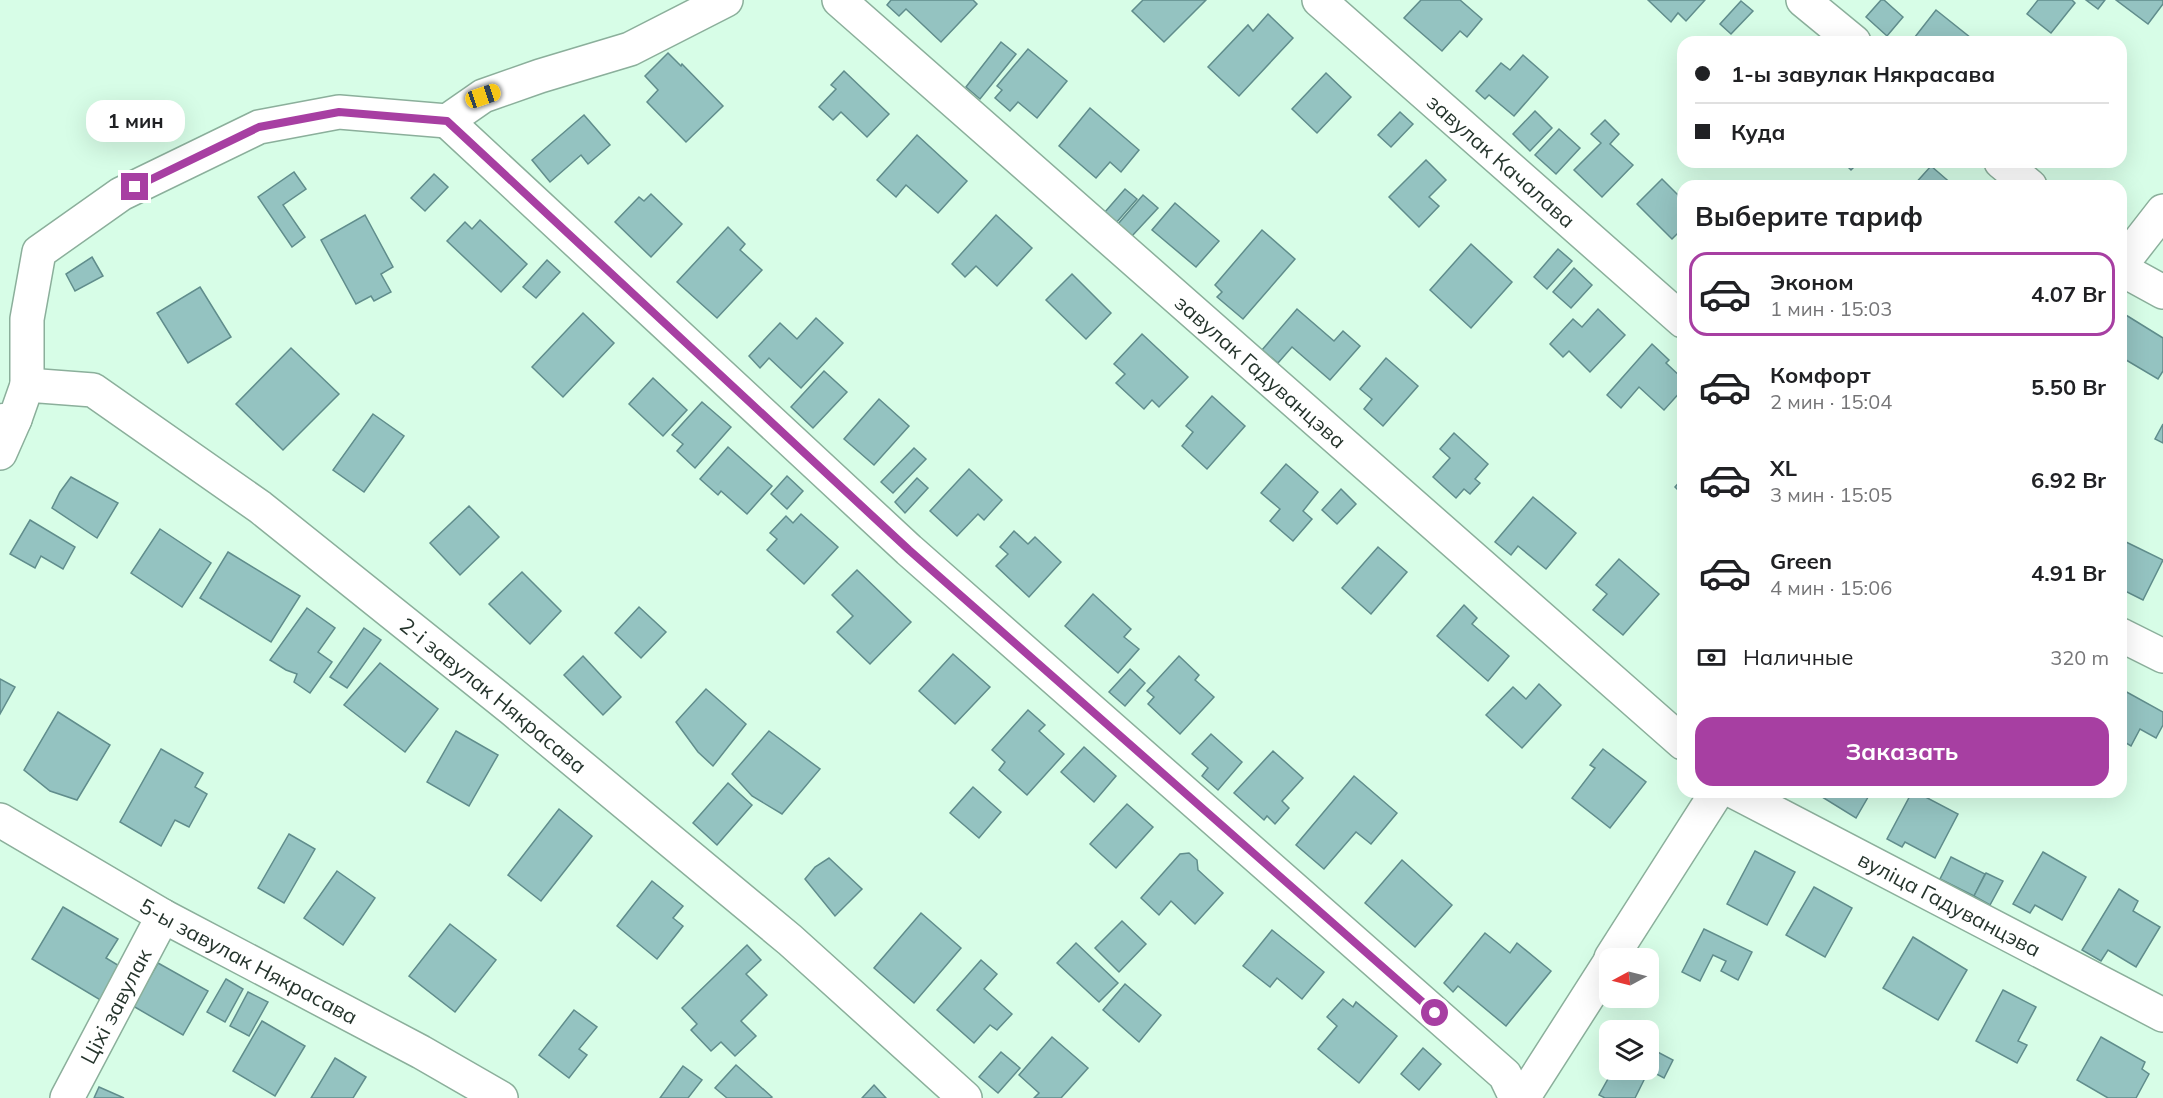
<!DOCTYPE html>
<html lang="ru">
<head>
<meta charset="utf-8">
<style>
	body { margin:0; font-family:Mulish,sans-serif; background:#f6f6f6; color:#202124; height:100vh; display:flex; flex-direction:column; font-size:22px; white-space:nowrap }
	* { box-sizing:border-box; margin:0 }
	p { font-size:20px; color:#757577 }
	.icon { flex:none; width:33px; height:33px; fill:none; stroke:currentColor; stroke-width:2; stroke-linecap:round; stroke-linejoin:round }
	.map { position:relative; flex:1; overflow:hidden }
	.drawer { position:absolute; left:1677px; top:180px; width:450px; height:618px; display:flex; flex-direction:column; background:#fff; border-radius:18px; box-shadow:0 6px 24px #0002 }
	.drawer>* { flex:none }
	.top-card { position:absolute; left:1677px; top:36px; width:450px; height:132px; border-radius:18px; box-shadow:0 6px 24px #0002; display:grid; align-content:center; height:132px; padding:0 18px; background:#fff }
	.needle { width:39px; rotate:263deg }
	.tools { position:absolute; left:1599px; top:948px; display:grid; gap:12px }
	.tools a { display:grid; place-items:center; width:60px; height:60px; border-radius:12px; background:#fff; box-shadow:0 6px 24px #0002; font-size:30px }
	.end { position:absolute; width:27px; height:27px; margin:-14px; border:8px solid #a73fa2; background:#fff; box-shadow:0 0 0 3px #fff }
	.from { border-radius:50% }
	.bubble { position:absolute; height:42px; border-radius:18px; background:#fff; box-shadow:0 6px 24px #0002; font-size:20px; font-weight:700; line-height:42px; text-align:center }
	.car { position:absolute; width:18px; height:36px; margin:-18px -9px; border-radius:8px; box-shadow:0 0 4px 2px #0007; background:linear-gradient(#f5c518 24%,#345 0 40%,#f5c518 0 76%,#345 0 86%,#f5c518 0) }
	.top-card b { display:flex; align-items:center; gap:21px; height:57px; font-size:22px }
	.top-card b+b { border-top:2px solid #e0e0e0 }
	.top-card i { width:15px; height:15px; background:#202124 }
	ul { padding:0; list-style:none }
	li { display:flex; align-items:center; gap:18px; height:84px; margin:0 12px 9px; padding:0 6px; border:3px solid transparent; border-radius:18px }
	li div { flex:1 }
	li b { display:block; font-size:22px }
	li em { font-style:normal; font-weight:700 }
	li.active { border-color:#a73fa2 }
	li>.icon { width:54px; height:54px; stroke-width:1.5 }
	h2 { padding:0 18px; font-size:27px; line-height:72px }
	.pay { display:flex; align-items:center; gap:15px; height:66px; padding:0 18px; font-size:22px }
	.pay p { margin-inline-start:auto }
	.button { display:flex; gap:12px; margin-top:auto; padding:12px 18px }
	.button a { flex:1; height:69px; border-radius:18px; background:#a73fa2; color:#fff; font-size:24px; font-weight:700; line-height:69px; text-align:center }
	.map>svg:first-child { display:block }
	.building { fill:#94c3c1; stroke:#608d8c; stroke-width:1.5 }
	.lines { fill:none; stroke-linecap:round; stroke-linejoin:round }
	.minor-casing { stroke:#8baf9b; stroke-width:36 }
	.major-casing { stroke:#8baf9b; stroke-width:36 }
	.minor { stroke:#fff; stroke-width:33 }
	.major { stroke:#fff; stroke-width:33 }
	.route { stroke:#a73fa2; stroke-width:8 }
	.labels { text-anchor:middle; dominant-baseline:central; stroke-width:6; stroke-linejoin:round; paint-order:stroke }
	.street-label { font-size:21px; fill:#25342c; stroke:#fff }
</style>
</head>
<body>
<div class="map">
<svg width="2163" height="1098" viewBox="0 0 2163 1098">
	<rect width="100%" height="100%" fill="#d7fde7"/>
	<g class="building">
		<path d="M891,0H973L977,4L941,42L906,9L899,16L887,5Z"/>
		<path d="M1143,0H1206L1164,42L1132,11Z"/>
		<path d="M1421,0H1460L1482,19L1467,37L1460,31L1442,51L1404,18Z"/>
		<path d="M1648,0H1705L1686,21L1678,13L1671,22Z"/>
		<path d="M1881,0H1884L1903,17L1887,36L1866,17Z"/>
		<path d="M2038,0H2072L2075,3L2051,33L2027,14Z"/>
		<path d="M2086,0H2105L2098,9Z"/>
		<path d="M2116,0H2163V4L2148,24Z"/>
		<path d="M1741,1L1753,11L1731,34L1720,24Z"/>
		<path d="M1936,10L1976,42H1911Z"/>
		<path d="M1268,14L1293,38L1239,96L1208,67L1248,25L1253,31Z"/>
		<path d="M1001,42L1016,54L980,99L966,87Z"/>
		<path d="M1028,49L1067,81L1037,118L1018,102L1010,111L995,98L1002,90L997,86Z"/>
		<path d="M668,53L681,66L682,64L723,106L686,142L647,102L658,90L645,76Z"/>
		<path d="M1523,55L1548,77L1514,116L1489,95L1485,99L1476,91L1501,63L1510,70Z"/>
		<path d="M844,71L889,114L867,137L841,112L833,120L819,107L836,89L831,85Z"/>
		<path d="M1326,73L1351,97L1317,133L1292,109Z"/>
		<path d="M1090,108L1139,150L1121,172L1110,162L1096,178L1059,146Z"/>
		<path d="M1535,111L1552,128L1530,151L1513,134Z"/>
		<path d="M1400,112L1413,124L1391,147L1378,135Z"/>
		<path d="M584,115L610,145L588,164L581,155L550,182L532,160Z"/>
		<path d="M1605,120L1619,134L1610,144L1633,165L1602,197L1574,170L1601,143L1591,134Z"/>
		<path d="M1559,129L1580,148L1556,174L1535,155Z"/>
		<path d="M917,135L967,181L938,213L906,185L896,197L877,180Z"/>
		<path d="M1426,160L1446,180L1429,197L1439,206L1419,227L1389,197Z"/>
		<path d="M1843,162H1859L1851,170Z"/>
		<path d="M1931,166L1953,185V186H1913Z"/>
		<path d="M294,172L306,189L283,205L305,237L292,247L258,197Z"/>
		<path d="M434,174L448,187L425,211L411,198Z"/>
		<path d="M1662,179L1683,200V236L1679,232L1672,239L1637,204Z"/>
		<path d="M1125,189L1137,199L1116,223L1105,212Z"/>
		<path d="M651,194L682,224L651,257L615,222L639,197L644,201Z"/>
		<path d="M1143,195L1158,208L1132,236L1118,224Z"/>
		<path d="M1175,203L1219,241L1196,267L1152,230Z"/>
		<path d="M365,215L393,267L381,274L391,292L374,301L371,296L356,304L321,240Z"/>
		<path d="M996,215L1032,248L997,286L976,266L965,277L952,264Z"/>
		<path d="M480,220L527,264L501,292L447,241L465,222L472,229Z"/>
		<path d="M728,227L745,244L740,250L762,270L717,318L677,282Z"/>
		<path d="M1262,230L1295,259L1243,319L1217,297L1222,292L1215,285Z"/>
		<path d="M1471,244L1512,282L1471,328L1430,290Z"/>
		<path d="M1558,249L1572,261L1547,289L1534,277Z"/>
		<path d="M92,257L103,276L75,291L66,274Z"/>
		<path d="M547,260L560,272L536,298L523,287Z"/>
		<path d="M1574,268L1592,285L1571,308L1553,292Z"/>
		<path d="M1072,274L1111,313L1086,339L1046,300Z"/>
		<path d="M200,287L231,337L188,363L157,313Z"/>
		<path d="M1297,309L1334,341L1343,331L1360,346L1330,380L1292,347L1278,363L1262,350Z"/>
		<path d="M1598,309L1625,335L1590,372L1569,351L1563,357L1550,344L1573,319L1582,327Z"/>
		<path d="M2121,312L2163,338V371L2158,379L2121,357Z"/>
		<path d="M583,313L614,343L563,397L532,367Z"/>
		<path d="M816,318L843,343L801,388L769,358L760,368L749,356L780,323L797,339Z"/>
		<path d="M1142,334L1188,377L1159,407L1152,400L1144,409L1116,383L1125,374L1114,364Z"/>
		<path d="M1652,344L1669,360L1666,363L1683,379V389L1664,410L1639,387L1621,408L1607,395Z"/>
		<path d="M291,348L339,394L283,450L236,404Z"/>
		<path d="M1386,358L1418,386L1383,426L1364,409L1372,399L1360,389Z"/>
		<path d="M824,371L847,392L813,428L791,407Z"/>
		<path d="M653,378L687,410L663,436L629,404Z"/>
		<path d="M1212,396L1245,426L1207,469L1182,446L1193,432L1186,426Z"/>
		<path d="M879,399L909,426L874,465L844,439Z"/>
		<path d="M702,402L731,427L695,468L677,451L683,444L672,435Z"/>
		<path d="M373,414L404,436L364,492L333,470Z"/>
		<path d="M2163,424V443L2155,439Z"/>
		<path d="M1454,433L1488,464L1475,479L1480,483L1470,494L1464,489L1456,498L1433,477L1450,458L1440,449Z"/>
		<path d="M728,447L772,486L747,514L721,491L718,495L700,479Z"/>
		<path d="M914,448L926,459L893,493L881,482Z"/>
		<path d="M1286,464L1318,492L1303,511L1312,519L1293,541L1270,521L1280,509L1261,493Z"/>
		<path d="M969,469L1002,500L984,520L978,514L957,536L930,511Z"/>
		<path d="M787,476L803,491L787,509L771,494Z"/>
		<path d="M71,477L118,503L97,538L52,508L60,492Z"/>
		<path d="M917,478L928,488L905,513L895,502Z"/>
		<path d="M1683,478V495L1675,487Z"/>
		<path d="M1341,489L1356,504L1337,524L1322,510Z"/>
		<path d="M1533,497L1576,533L1546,569L1518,546L1511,555L1495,542Z"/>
		<path d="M469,506L499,537L460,575L430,543Z"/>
		<path d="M801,514L838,547L804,584L767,550L777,539L770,533L786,516L793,523Z"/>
		<path d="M30,520L75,547L63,569L41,556L35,568L10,554Z"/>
		<path d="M160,529L211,563L182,607L131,573Z"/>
		<path d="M1014,531L1028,544L1035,537L1061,562L1029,597L996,566L1008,554L1000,547Z"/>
		<path d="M2124,541L2163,560L2143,600L2121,589V547Z"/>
		<path d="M1378,547L1407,572L1371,614L1342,588Z"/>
		<path d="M228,552L300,596L271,642L200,598Z"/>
		<path d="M1619,559L1659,594L1623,635L1593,610L1607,594L1596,585Z"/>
		<path d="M857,570L911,622L870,664L837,632L853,616L832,595Z"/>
		<path d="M522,572L561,611L530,644L489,604Z"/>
		<path d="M1093,594L1131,629L1124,637L1139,649L1118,673L1065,626Z"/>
		<path d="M1464,605L1477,618L1472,624L1509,656L1488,681L1437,636Z"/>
		<path d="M639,607L666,632L641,658L615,633Z"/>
		<path d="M307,608L335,628L318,652L332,662L310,693L294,682L297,674L286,670L270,660Z"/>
		<path d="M364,628L381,640L347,688L330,677Z"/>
		<path d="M953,654L990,687L955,724L919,691Z"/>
		<path d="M583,656L621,697L603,715L564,675Z"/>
		<path d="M1179,656L1199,675L1195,680L1214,697L1180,734L1148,704L1154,697L1147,691Z"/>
		<path d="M380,663L438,709L405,752L344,705Z"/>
		<path d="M1130,669L1145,683L1125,706L1109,692Z"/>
		<path d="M0,679L15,687L0,714Z"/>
		<path d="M1539,684L1561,705L1522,748L1486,715L1513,687L1526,699Z"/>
		<path d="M706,689L746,724L713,766L698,752L676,722Z"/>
		<path d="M2123,690L2163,712V725L2156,738L2140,729L2131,746L2121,740V694Z"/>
		<path d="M1028,710L1045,725L1039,731L1064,754L1027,795L999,770L1005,762L992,750Z"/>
		<path d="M58,712L110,745L77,800L50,791L24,770Z"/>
		<path d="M456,731L498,755L469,806L427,782Z"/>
		<path d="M769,731L820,769L782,814L752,796L732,774Z"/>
		<path d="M1211,734L1242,762L1218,790L1202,776L1208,768L1192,754Z"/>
		<path d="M1084,747L1116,776L1094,802L1061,772Z"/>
		<path d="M161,749L203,773L195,787L207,794L189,827L175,820L161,846L120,822Z"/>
		<path d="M1603,749L1646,782L1610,828L1572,798L1595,768L1590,765Z"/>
		<path d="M1273,751L1303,778L1282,801L1289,808L1275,824L1267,816L1264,820L1234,793Z"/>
		<path d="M1354,776L1397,813L1371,844L1356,832L1324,869L1296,845Z"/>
		<path d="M728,783L752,805L717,845L693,823Z"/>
		<path d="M973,787L1001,812L979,838L950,813Z"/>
		<path d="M1814,792H1871L1856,818Z"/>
		<path d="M1912,792H1916L1958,814L1935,858L1905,842L1902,847L1887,839Z"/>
		<path d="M1127,804L1153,827L1116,868L1090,844Z"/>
		<path d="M559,809L592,836L541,901L508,875Z"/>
		<path d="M289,834L315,849L284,903L258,888Z"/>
		<path d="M1755,851L1795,872L1767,925L1727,904Z"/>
		<path d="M2043,852L2086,877L2062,920L2035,905L2030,913L2013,904Z"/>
		<path d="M1189,853L1197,860L1198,870L1223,893L1195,924L1171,901L1159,915L1141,898L1180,854Z"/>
		<path d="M1951,857L1985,874L1974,896L1940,879Z"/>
		<path d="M829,858L862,889L835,916L805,879L815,867Z"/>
		<path d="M1402,860L1452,905L1415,947L1365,903Z"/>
		<path d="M337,871L375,898L343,945L304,918Z"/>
		<path d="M1986,873L2003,881L1990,905L1974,896Z"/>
		<path d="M652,881L683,906L673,918L683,926L657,959L617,926Z"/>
		<path d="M1814,887L1852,908L1825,957L1786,935Z"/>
		<path d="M2119,889L2138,901L2133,911L2160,927L2136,967L2108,950L2101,961L2082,950Z"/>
		<path d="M63,907L118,939L106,958L121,967L102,1001L32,959Z"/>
		<path d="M921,913L961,948L914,1003L874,968Z"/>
		<path d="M1122,921L1146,944L1119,972L1095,948Z"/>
		<path d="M450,924L496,960L455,1012L409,976Z"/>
		<path d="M1704,929L1752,952L1738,980L1721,971L1726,961L1713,955L1700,981L1682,972Z"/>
		<path d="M1272,930L1324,972L1302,999L1277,978L1270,987L1243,966Z"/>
		<path d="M1485,933L1510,953L1517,943L1551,971L1506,1026L1458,986L1453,992L1444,983Z"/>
		<path d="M1913,937L1967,970L1938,1020L1883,988Z"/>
		<path d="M1076,943L1118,983L1099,1002L1057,963Z"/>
		<path d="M747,945L761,960L746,974L767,995L741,1021L756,1036L735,1056L721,1042L711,1051L691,1030L697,1024L682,1008Z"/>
		<path d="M981,960L997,974L984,989L1012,1014L997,1030L990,1025L974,1043L937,1010Z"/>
		<path d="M158,963L208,991L183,1035L133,1006Z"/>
		<path d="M226,979L243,989L225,1022L207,1012Z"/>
		<path d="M1125,984L1161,1015L1139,1042L1103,1010Z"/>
		<path d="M2003,990L2036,1007L2018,1041L2027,1045L2017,1063L1976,1041Z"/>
		<path d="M248,992L268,1002L249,1036L230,1026Z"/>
		<path d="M1343,999L1353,1007L1356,1002L1397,1036L1359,1083L1318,1049L1337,1026L1327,1017Z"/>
		<path d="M574,1010L597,1027L579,1049L587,1055L569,1078L539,1055Z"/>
		<path d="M262,1021L305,1046L275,1096L233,1071Z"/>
		<path d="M1052,1037L1088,1068L1061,1098H1034L1039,1093L1019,1075Z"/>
		<path d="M2101,1037L2145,1062L2142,1069L2149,1074L2136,1098H2108L2077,1080Z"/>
		<path d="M1648,1047L1673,1060L1664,1078L1649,1070L1635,1098H1605L1599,1095L1613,1070H1648Z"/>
		<path d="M1423,1048L1441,1064L1419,1090L1401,1074Z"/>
		<path d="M1001,1052L1020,1068L998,1093L979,1077Z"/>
		<path d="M335,1058L366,1077L353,1098H311Z"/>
		<path d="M736,1065L772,1097L770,1098H727L715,1088Z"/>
		<path d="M683,1066L702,1080L688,1098H660Z"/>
		<path d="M874,1085L886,1098H862Z"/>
		<path d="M99,1087L124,1098H94Z"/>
	</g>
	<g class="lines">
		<g class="minor-casing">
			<g id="minor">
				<path id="s1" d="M839,0L1683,743"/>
				<path id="s2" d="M1319,0L1683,321"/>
				<path d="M1803,0L1854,42"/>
				<path d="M447,121L909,550L1505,1075L1516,1098"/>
				<path d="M2001,162L2030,186"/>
				<path d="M2121,269L2163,292"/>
				<path d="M27,385V319L39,252L121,194L259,127L339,112L447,121L483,96L540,76L630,49L726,0"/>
				<path id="s3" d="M0,421L15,419L27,385L93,390L260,507L512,709L790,940L965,1098"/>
				<path d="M0,453L15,419"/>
				<path d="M2121,635L2163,656"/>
				<path id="s4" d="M1735,792L2163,1015"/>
				<path id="s5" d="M0,820L163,916L421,1052L501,1098"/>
				<path id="s6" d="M67,1098L163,916"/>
			</g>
		</g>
		<g class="major-casing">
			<g id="major">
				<path d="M2121,265L2163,211"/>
				<path d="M1611,958L1717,792"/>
				<path d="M1523,1098L1610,962"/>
			</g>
		</g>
		<use href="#minor" class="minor"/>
		<use href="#major" class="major"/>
	</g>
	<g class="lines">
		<path class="route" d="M135,187L259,127L339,112L447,121L909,550L1435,1013"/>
	</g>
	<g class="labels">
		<g class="street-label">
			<text stroke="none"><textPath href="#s2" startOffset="243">завулак Качалава</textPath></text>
			<text stroke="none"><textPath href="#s1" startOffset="562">завулак Гадуванцэва</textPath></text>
			<text stroke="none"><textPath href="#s3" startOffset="621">2-і завулак Някрасава</textPath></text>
			<text stroke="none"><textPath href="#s4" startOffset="242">вуліца Гадуванцэва</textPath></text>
			<text stroke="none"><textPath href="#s5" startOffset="286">5-ы завулак Някрасава</textPath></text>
			<text stroke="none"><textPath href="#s6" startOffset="104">Ціхі завулак</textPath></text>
		</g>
	</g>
</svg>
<div class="tools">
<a><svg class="needle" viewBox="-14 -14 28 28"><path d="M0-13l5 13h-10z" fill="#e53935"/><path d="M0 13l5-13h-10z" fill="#757577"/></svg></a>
<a><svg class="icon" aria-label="layers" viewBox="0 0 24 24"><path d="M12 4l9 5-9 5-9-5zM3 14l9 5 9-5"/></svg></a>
</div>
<i class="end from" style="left:1435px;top:1013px"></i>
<i class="end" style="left:135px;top:187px"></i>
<div class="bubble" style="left:86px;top:100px;width:99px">1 мин</div>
<i class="car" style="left:483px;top:96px;rotate:71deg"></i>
<div class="top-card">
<b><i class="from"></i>1-ы завулак Някрасава</b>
<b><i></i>Куда</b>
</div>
<section class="drawer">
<h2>Выберите тариф</h2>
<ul>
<li class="active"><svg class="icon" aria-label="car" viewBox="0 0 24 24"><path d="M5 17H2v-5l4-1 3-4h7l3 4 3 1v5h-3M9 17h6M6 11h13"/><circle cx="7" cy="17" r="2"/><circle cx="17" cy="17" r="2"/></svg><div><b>Эконом</b><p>1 мин · 15:03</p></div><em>4.07 Br</em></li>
<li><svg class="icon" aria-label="car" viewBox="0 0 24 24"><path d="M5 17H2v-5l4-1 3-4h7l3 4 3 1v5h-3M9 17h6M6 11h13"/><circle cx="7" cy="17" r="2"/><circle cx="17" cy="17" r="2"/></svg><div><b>Комфорт</b><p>2 мин · 15:04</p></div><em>5.50 Br</em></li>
<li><svg class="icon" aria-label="car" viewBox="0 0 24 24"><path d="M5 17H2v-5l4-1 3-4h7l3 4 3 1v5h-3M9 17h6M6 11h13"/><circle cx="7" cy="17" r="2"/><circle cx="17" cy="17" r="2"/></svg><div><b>XL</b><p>3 мин · 15:05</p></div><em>6.92 Br</em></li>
<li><svg class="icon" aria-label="car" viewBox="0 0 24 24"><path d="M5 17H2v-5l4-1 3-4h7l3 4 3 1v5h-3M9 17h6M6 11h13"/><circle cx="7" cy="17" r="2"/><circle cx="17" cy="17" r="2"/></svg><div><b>Green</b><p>4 мин · 15:06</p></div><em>4.91 Br</em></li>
</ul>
<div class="pay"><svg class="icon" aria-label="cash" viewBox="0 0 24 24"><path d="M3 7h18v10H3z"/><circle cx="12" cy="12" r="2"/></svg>Наличные<p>320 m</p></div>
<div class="button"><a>Заказать</a></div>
</section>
</div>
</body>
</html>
